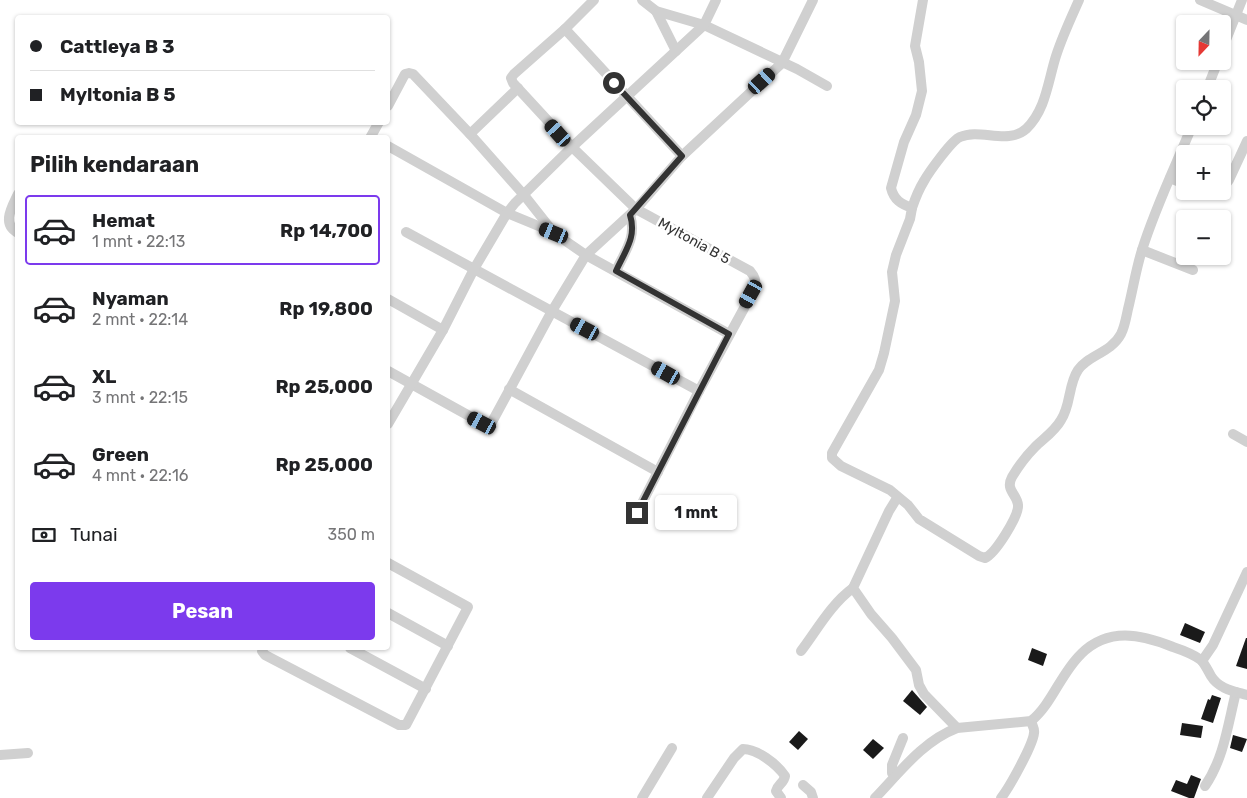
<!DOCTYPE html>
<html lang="id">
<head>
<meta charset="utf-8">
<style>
	body { margin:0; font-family:Rubik,sans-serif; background:#f6f6f6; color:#202124; height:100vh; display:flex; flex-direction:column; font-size:19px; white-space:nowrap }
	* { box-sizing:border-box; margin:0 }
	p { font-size:16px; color:#757577 }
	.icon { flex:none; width:28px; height:28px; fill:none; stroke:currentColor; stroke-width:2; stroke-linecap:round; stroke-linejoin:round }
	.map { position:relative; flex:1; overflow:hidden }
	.side { position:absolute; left:15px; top:135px; width:375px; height:515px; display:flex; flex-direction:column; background:#fff; border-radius:5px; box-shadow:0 1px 4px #0004 }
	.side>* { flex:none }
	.banner { position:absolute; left:15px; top:15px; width:375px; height:110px; border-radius:5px; box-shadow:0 1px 4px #0004; display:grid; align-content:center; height:110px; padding:0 15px; background:#fff }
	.needle { width:32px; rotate:202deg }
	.controls { position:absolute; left:1176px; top:15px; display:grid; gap:10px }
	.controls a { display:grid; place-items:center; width:55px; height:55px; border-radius:5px; background:#fff; box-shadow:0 1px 4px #0004; font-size:25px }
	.end { position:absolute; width:22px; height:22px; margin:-11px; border:6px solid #333; background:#fff; box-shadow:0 0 0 2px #fff }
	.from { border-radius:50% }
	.bubble { position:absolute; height:35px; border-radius:5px; background:#fff; box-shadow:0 1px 4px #0004; font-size:16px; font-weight:700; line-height:35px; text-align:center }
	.car { position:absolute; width:15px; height:30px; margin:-15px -8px; border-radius:6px; box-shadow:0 0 4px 1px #0007; background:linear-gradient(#222 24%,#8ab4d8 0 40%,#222 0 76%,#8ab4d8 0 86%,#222 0) }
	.banner b { display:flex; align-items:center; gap:18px; height:48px; font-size:19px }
	.banner b+b { border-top:1px solid #e0e0e0 }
	.banner i { width:12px; height:12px; background:#202124 }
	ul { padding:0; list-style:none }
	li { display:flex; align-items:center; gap:15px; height:70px; margin:0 10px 8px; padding:0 5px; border:2px solid transparent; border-radius:5px }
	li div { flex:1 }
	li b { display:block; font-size:19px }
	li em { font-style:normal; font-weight:700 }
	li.selected { border-color:#7c3aed }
	li>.icon { width:45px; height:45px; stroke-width:1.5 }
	h2 { padding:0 15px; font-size:22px; line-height:60px }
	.pay { display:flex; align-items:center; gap:12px; height:55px; padding:0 15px; font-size:19px }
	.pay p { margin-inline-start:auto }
	.primary-button { display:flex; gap:10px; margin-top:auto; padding:10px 15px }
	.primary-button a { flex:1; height:58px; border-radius:5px; background:#7c3aed; color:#fff; font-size:20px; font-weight:700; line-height:58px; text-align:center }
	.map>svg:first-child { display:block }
	.building { fill:#1a1a1a }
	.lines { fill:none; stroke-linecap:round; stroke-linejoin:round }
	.minor { stroke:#d0d0d0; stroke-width:10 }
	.route { stroke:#333; stroke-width:6 }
	.labels { text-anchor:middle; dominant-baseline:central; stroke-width:5; stroke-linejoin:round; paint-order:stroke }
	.street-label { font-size:14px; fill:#333; stroke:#fff }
</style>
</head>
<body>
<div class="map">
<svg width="1247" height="798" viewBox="0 0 1247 798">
	<rect width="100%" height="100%" fill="#fff"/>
	<g class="building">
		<path d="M1185,623L1205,632L1200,643L1180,635Z"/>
		<path d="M1246,638H1247V669L1236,666Z"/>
		<path d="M1032,648L1047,654L1043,666L1028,660Z"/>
		<path d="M912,690L927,707L920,715L903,701Z"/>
		<path d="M1212,695L1221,698L1213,723L1201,719L1208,699L1210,700Z"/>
		<path d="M1182,723L1203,726L1201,738L1180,735Z"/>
		<path d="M799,731L808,739L798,750L789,742Z"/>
		<path d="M1233,735L1247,739L1242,752L1230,748Z"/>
		<path d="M873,739L884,748L873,759L863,750Z"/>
		<path d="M1191,775L1201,779L1194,798H1189L1171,791L1176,780L1187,784Z"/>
	</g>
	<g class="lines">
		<g class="minor">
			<path d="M594,0L565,29L514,74L511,78L513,83L572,147L636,209L750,271C755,277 756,280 755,288L699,391L637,513"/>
			<path d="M642,0L656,11L704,25L797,69L827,86"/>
			<path d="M923,0L915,46L919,62L922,91L916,115L904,142L891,188C894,200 901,204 912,208L910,219L896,255L892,272L895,301L884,353L879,370L832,453V458L841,466L890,490L908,505L919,519L979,556L985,558C995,554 1019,516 1018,505C1017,494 1005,490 1012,477C1018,467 1026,456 1035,447C1043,439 1055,431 1061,420C1071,405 1068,385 1078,370C1088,355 1111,353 1121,334C1125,326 1126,318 1128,309C1133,289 1136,269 1142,250C1155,208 1175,167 1192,126"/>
			<path d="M1200,0L1247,20"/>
			<path d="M656,11L676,51"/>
			<path d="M565,29L682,156"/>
			<path d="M1222,50L1242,0"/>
			<path d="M1207,89L1218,61"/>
			<path d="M388,106L405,74L409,73L413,74L470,134L524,195L554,233L586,255L729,334"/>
			<path d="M470,134L518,88"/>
			<path d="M370,138L379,122"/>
			<path d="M388,146L507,213L553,232"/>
			<path d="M1170,178L1185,184"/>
			<path d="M1222,189L1229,180L1247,141"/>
			<path d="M1203,191L1215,194L1220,191"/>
			<path d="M18,194C12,207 1,224 18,233"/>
			<path d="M912,208C915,199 919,189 924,181C929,172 952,140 960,137C980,128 1008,145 1026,129C1046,110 1048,81 1056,56C1062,37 1071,18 1079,0"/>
			<path d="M406,232L699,391"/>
			<path d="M1142,250L1193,270"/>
			<path d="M616,271C625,251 637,237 630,215"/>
			<path d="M388,299L443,330"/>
			<path d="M388,371L482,423L486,424L492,422L552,311L586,255L636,209L682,156L782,63L813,0"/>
			<path d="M509,389L658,472"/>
			<path d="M388,424L443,330L474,269L507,213L515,203L572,147L704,25L716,0"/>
			<path d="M1233,434L1247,442"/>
			<path d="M897,498L889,511L853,588L871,614L892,638L916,670L919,685L924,694L957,728"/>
			<path d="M388,613L448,646"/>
			<path d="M263,648L262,651L265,655L399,725H406L468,607L388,563"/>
			<path d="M350,648L426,689"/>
			<path d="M801,651C817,630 831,604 853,588"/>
			<path d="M1202,661L1213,645L1247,572"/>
			<path d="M0,755L28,753"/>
			<path d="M895,776L892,773V765L903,738"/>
			<path d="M803,785L811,792L813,798"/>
			<path d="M1205,786C1224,758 1228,724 1236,692"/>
			<path d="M642,798L672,748"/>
			<path d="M707,798L734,758L743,749C757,749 777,764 785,776C784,783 778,784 776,791L781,798"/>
			<path d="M875,798C900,772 923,741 957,728L1031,721C1052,704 1061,673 1081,654C1108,627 1141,634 1173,647C1182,650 1193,654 1201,660C1205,664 1208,671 1211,676C1219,689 1233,691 1247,695"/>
			<path d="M1001,798C1009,788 1033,745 1034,733C1035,729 1032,725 1031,721"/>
		</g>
	</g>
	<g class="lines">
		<path class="route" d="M614,83L682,156L630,215C637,237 625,251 616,271L729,334L637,513"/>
	</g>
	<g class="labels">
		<g class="street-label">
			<text transform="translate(694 241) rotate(29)">Myltonia B 5</text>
		</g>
	</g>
</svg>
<div class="controls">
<a><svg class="needle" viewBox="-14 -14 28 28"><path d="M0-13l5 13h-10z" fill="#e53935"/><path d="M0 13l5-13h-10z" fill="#757577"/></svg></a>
<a><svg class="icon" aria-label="locate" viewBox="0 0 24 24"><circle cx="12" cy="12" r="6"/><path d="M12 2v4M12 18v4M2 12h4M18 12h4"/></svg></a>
<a>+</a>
<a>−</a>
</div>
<i class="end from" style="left:614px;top:83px"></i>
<i class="end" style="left:637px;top:513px"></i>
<div class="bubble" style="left:655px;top:495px;width:82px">1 mnt</div>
<i class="car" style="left:762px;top:81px;rotate:48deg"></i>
<i class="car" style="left:558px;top:133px;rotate:318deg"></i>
<i class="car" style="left:554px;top:233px;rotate:292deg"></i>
<i class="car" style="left:751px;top:294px;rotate:209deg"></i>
<i class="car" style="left:585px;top:329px;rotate:298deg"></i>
<i class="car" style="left:666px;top:373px;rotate:299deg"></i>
<i class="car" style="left:482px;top:423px;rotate:298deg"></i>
<div class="banner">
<b><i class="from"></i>Cattleya B 3</b>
<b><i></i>Myltonia B 5</b>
</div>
<section class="side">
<h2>Pilih kendaraan</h2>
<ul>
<li class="selected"><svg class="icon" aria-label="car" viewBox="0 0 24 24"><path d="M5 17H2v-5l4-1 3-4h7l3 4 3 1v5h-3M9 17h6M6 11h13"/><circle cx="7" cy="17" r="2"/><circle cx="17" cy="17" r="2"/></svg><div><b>Hemat</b><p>1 mnt · 22:13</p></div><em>Rp 14,700</em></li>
<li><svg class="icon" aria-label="car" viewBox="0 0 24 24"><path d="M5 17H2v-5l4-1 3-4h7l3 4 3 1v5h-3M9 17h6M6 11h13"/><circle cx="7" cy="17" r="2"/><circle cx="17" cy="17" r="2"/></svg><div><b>Nyaman</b><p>2 mnt · 22:14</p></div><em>Rp 19,800</em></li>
<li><svg class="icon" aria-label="car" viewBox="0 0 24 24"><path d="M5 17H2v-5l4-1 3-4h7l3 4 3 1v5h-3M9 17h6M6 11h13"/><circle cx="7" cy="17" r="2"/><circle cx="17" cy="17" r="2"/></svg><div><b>XL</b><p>3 mnt · 22:15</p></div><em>Rp 25,000</em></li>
<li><svg class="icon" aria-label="car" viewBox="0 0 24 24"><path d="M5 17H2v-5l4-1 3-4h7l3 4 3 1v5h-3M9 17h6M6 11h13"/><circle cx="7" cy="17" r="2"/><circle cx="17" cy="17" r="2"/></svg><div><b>Green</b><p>4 mnt · 22:16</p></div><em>Rp 25,000</em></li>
</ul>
<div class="pay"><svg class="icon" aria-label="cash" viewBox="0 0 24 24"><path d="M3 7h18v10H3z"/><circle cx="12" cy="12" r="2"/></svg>Tunai<p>350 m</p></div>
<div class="primary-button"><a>Pesan</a></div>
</section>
</div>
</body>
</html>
